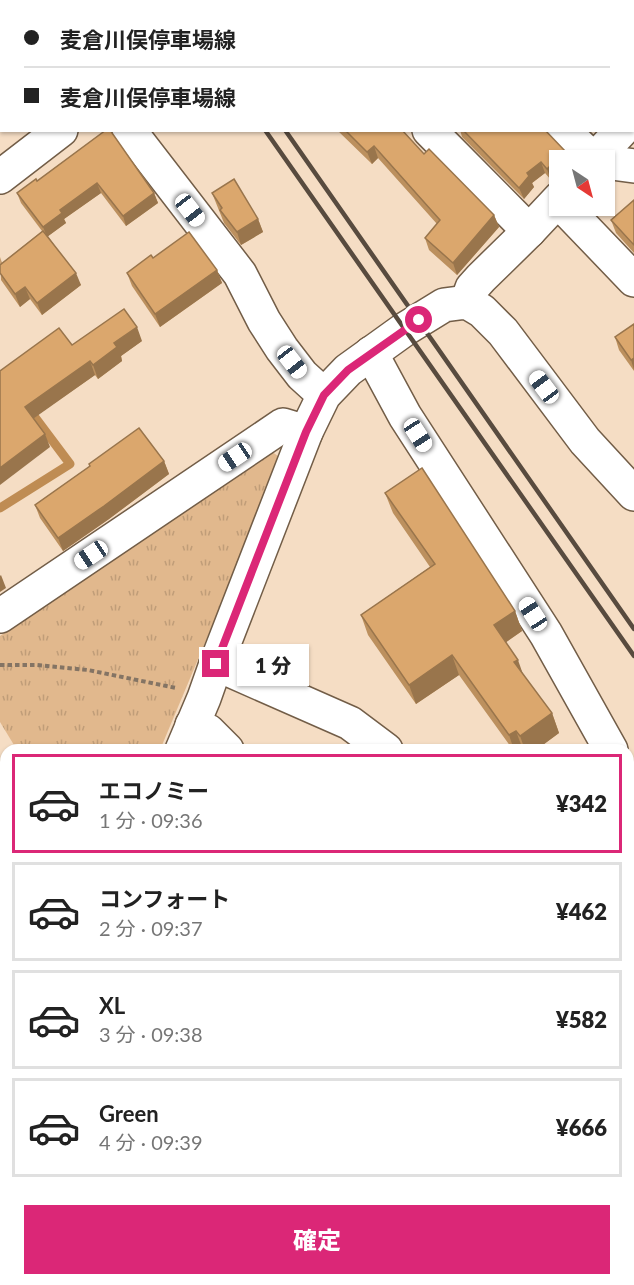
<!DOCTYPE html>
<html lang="ja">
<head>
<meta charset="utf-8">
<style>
	body { margin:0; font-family:Lato,"Noto Sans JP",sans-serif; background:#f6f6f6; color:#222; height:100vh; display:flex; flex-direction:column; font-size:22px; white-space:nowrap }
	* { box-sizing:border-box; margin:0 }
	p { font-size:20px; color:#767676 }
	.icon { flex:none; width:33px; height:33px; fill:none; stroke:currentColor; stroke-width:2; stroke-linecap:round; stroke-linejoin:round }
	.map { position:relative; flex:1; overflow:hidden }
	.panel { position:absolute; left:0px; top:744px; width:634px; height:542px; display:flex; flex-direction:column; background:#fff; border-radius:18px 18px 0 0; box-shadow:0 2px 4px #0004 }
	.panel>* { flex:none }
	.hud { position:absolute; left:0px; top:0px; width:634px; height:132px; box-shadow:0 2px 4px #0004; display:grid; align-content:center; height:132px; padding:0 24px; background:#fff }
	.needle { width:39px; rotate:144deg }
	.fabs { position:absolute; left:549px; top:150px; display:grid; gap:12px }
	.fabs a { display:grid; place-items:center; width:66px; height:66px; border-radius:0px; background:#fff; box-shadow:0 2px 4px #0004; font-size:30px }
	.end { position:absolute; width:27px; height:27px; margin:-14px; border:8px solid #db2777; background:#fff; box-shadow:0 0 0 3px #fff }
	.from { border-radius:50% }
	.bubble { position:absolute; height:42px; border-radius:0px; background:#fff; box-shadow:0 2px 4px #0004; font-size:20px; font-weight:800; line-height:42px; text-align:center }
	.car { position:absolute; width:18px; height:36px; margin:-18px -9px; border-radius:8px; box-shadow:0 0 4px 2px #0007; background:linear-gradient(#fff 24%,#345 0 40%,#fff 0 76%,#345 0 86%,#fff 0) }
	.hud b { display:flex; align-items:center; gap:21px; height:57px; font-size:22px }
	.hud b+b { border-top:2px solid #e0e0e0 }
	.hud i { width:15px; height:15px; background:#222 }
	ul { padding:10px 0 0; list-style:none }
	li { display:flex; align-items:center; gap:18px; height:99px; margin:0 12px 9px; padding:0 12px; border:3px solid #e0e0e0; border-radius:0px }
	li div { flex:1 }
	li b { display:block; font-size:22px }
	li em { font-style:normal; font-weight:800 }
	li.active { border-color:#db2777 }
	li>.icon { width:54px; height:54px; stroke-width:1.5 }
	.cta { display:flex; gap:12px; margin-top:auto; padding:12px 24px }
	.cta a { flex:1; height:69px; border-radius:0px; background:#db2777; color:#fff; font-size:24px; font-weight:800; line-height:69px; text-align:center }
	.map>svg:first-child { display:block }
	.grass { fill:url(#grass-tufts) }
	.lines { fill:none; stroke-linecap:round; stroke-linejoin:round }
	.stream { stroke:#bf8c53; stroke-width:9 }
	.minor-casing { stroke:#725d47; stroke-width:36 }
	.major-casing { stroke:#725d47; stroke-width:36 }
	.path { stroke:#847464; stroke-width:4; stroke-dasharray:4.5 3; stroke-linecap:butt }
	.minor { stroke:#fff; stroke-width:33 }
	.major { stroke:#fff; stroke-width:33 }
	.rail { stroke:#584b3f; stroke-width:4.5 }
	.wall { fill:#bc905e }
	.shaded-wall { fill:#99754c }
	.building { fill:#dba76d; stroke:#99754c; stroke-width:1.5 }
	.route { stroke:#db2777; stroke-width:8 }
</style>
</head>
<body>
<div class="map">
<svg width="634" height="1285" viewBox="0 0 634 1285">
	<defs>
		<pattern id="grass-tufts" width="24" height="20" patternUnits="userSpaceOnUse" patternTransform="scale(1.5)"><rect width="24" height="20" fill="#e1b88d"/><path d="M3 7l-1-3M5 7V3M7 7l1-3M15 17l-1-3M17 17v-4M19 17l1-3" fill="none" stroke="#c09d78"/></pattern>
	</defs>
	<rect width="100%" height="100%" fill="#f5ddc4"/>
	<path class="grass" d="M271,451L282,459L160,750H17L0,722V636Z"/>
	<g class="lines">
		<path class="stream" d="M0,508L70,464L28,408"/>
		<g class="minor-casing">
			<g id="minor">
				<path d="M31,0L32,2"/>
				<path d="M568,0L570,2"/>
				<path d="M362,2L364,0"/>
				<path d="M633,61L634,62"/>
				<path d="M129,130L240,274L264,321L282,349L302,375L324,395"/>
				<path d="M429,130L529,231"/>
				<path d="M563,130L594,160"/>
				<path d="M594,160L622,130"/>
				<path d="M604,162L634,166"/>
				<path d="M0,177L61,130"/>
				<path d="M563,206L634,280"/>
				<path d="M467,302L472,288L481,278L529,231L560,198"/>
				<path d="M371,353L405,416L546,634L611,750"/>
				<path d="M0,616L283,425L306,432"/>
				<path d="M216,664L350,723L386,750"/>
				<path d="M192,725L208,731L227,750"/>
				<path d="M628,780L634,790"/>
				<path d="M628,910L630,909L634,911"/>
				<path d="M628,1021L634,1030"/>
				<path d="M169,1280L175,1285"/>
				<path d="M357,1280L365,1285"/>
				<path d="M472,1280L475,1285"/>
				<path d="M132,1285L137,1280"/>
			</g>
		</g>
		<g class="major-casing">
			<g id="major">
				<path d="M182,750L204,698L216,664L306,432L324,395L348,370L405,329L444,305L467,302L482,311L503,332L585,441L634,494"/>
				<path d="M0,1114L6,1105"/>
			</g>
		</g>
		<g class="path">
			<path d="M0,665H37L88,670L176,688"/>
			<path d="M628,825L634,832"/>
			<path d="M0,1270L7,1285"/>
		</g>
		<use href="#minor" class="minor"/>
		<use href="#major" class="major"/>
		<g class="rail">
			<path d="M175,0L176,2"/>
			<path d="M195,0L196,2"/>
			<path d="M265,130L634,656"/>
			<path d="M285,130L634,629"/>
		</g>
	</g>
	<g class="wall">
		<path d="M106,130L154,193L158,203L126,226L101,193L64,219L66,223L48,236L81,285L42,315L30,299L20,307L1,280L0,257L2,263L42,231L21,203L17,193L37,181Z"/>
		<path d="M337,130H402L424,154L494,215L499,227L457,275L429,250L425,238L437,224L378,158L372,164Z"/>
		<path d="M460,130H545L565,151L569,160H560V172L551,180L545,173L532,183L534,187L524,199L462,137Z"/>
		<path d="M212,193L258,219L263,232L241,245L224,223Z"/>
		<path d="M634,200V253L616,233L611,220Z"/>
		<path d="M153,258L217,270L222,283L160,327L132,286L127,273Z"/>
		<path d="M634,324V371L619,350L615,337Z"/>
		<path d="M142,341L121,356L122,361L98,379L95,375L33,418L50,447L0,371L72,345Z"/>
		<path d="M164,461L169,474L109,519L63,551L40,518L35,505L90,466L89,464Z"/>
		<path d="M385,493L515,611L522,631L506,642L522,673L552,713L559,733L536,750H513L459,675L416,704L368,635L361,615L430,567L393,513Z"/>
		<path d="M634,1135V1213L628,1216L630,1163L628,1160V1138Z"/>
		<path d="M510,1280H527L519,1285H514Z"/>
	</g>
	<g class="shaded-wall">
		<path d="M374,146L378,158L372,164L367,152Z"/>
		<path d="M565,151L569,160H560V172L551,180L547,169Z"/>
		<path d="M541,162L545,173L532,183L534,187L524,199L519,188L527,173Z"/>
		<path d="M97,183L101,193L64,219L66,223L47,237L43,227L60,210Z"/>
		<path d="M154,193L158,203L126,226L123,216Z"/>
		<path d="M494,215L499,227L457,275L453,263Z"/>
		<path d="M258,219L263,232L241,245L237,232Z"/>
		<path d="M217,270L222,283L160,327L155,314Z"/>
		<path d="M76,273L81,285L42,315L37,303Z"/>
		<path d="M25,287L30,299L20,307L15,294Z"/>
		<path d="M137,327L142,341L121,356L122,361L98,379L93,365L114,343Z"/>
		<path d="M634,358V370L631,360Z"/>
		<path d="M90,361L95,375L30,421L25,407Z"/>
		<path d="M45,434L50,447L0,485V468Z"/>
		<path d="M164,461L169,474L109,519L63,551L58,538Z"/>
		<path d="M1,575L6,588L0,592V576Z"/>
		<path d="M515,611L522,631L502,645L494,625Z"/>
		<path d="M452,655L459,675L416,704L409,685Z"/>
		<path d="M518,660L525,680L514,662Z"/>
		<path d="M552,713L559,733L536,750H525L520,736Z"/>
		<path d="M516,731L523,750H514L509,735Z"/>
		<path d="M6,847V866L0,871V852Z"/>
		<path d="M6,1022V1038L0,1043V1026Z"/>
		<path d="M634,1197V1213L628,1216V1200Z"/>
		<path d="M513,1280H527L519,1285H515Z"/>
	</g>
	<g class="building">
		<path d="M86,0H117L118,2H83Z"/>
		<path d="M386,0H445L446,2H384Z"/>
		<path d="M490,0H543L544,2H488Z"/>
		<path d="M616,0H634V26L633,25V2H617Z"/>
		<path d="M106,130H110L154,193L123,216L97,183L60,210L62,213L43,227L17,193L36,179L37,181Z"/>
		<path d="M345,130H402L424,154L429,149L494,215L453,263L425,238L440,220L374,146L367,152Z"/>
		<path d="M463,130H545L565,151L547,169L541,162L527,173L529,176L519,188Z"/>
		<path d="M234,179L258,219L237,232L220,210L222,208L212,193Z"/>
		<path d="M634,200V245L611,220Z"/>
		<path d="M43,231L76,273L37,303L25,287L15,294L0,273V265Z"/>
		<path d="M189,232L217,270L155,314L127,273L151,255L153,258Z"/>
		<path d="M124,309L137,327L114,343L117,347L93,365L90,361L25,407L45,434L0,468V371L59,328L72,345Z"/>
		<path d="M634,324V358L631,360L615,337Z"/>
		<path d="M139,428L164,461L104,506L58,538L35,505L90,466L89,464Z"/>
		<path d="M422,468L515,611L494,625L518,660L514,662L552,713L520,736L516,731L509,735L452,655L409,685L361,615L435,564L385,493Z"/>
		<path d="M6,788V847L0,852V792Z"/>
		<path d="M6,980V1022L0,1026V985Z"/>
		<path d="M634,1135V1197L628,1200V1164L633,1161L628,1155V1138Z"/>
		<path d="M146,1280H151L157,1285H141Z"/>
	</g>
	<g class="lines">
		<path class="route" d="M216,664L306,432L324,395L348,370L419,320"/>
	</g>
</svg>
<div class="fabs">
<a><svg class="needle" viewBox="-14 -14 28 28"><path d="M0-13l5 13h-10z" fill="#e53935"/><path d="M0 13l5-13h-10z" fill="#767676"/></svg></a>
</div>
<i class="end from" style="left:419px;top:320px"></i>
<i class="end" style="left:216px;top:664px"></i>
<div class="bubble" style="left:237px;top:644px;width:72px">1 分</div>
<i class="car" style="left:190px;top:210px;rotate:142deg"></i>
<i class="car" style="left:292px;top:362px;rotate:142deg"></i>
<i class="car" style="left:544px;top:387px;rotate:323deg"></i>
<i class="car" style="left:418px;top:435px;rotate:147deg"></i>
<i class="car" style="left:235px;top:457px;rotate:236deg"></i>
<i class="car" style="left:91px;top:555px;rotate:236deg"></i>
<i class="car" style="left:533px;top:614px;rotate:327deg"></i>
<div class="hud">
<b><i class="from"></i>麦倉川俣停車場線</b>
<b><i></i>麦倉川俣停車場線</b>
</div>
<section class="panel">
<ul>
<li class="active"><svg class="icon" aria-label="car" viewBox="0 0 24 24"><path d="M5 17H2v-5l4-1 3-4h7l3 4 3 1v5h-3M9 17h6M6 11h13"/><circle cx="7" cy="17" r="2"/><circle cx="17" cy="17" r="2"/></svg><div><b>エコノミー</b><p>1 分 · 09:36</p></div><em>¥342</em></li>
<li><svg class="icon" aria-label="car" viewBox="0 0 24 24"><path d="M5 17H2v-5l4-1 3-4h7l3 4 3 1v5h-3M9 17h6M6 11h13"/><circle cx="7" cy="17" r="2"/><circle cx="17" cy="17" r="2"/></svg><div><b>コンフォート</b><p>2 分 · 09:37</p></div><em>¥462</em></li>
<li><svg class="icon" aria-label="car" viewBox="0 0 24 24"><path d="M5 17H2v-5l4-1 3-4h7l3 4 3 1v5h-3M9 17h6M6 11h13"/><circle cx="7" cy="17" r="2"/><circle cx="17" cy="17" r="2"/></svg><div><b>XL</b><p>3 分 · 09:38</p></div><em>¥582</em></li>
<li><svg class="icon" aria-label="car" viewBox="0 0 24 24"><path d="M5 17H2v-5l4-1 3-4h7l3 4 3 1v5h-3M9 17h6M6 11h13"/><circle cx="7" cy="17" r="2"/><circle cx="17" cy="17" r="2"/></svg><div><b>Green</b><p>4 分 · 09:39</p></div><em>¥666</em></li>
</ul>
<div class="cta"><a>確定</a></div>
</section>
</div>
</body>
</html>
